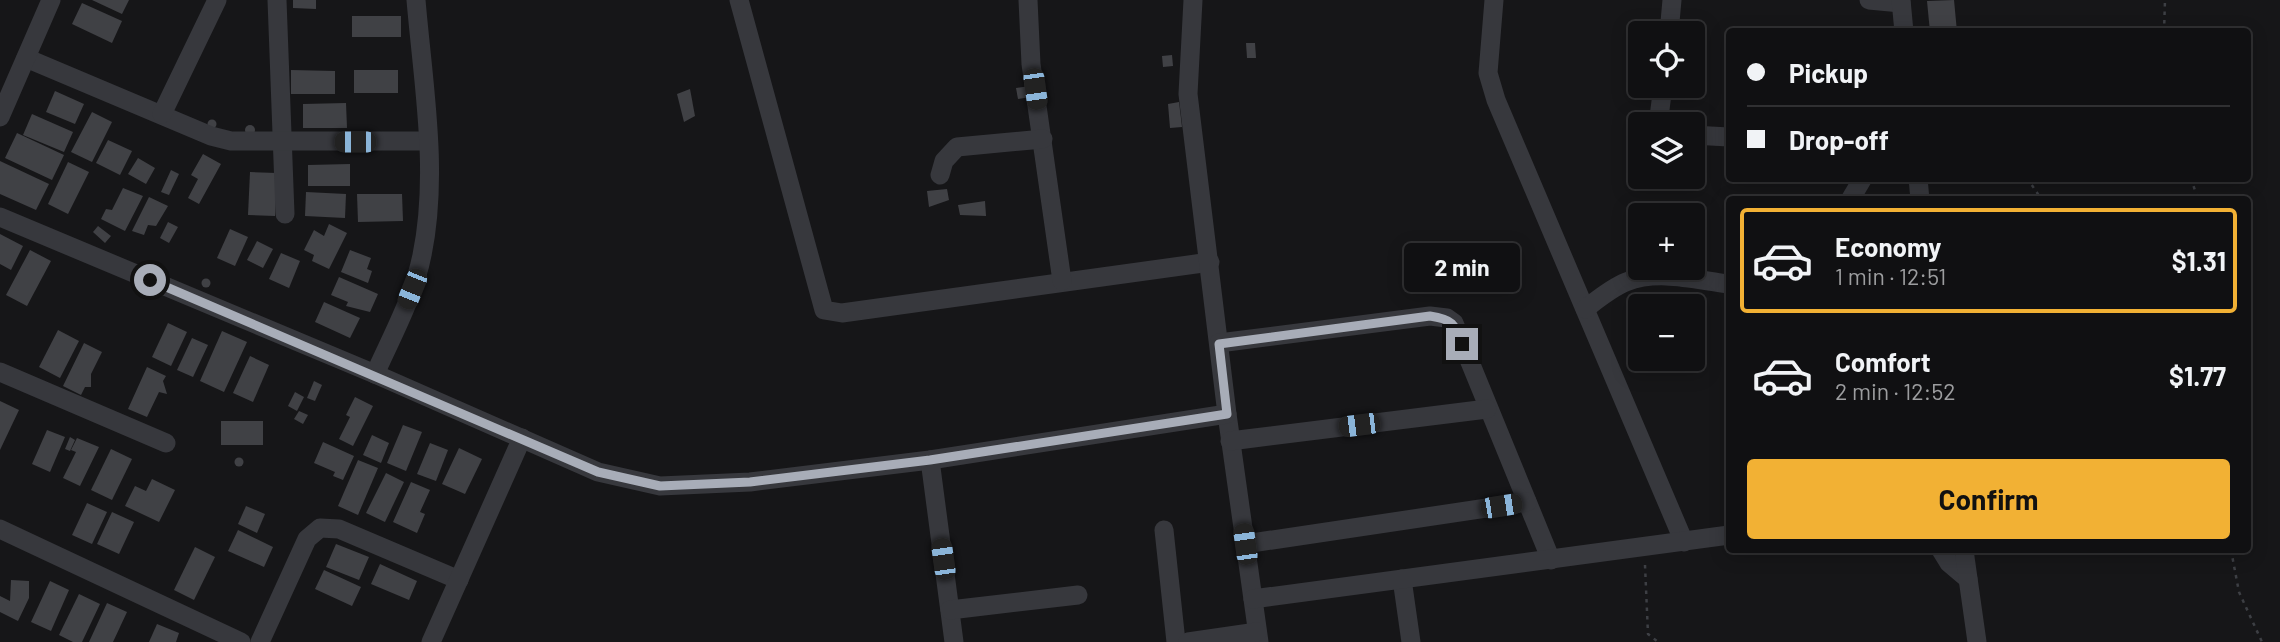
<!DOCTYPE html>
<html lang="en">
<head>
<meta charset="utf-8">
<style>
	body { margin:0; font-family:Barlow,sans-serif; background:#19191b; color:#f1f3f6; height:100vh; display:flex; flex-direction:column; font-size:26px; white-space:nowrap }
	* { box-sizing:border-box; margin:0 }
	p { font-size:23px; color:#9c9d9f }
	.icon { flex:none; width:38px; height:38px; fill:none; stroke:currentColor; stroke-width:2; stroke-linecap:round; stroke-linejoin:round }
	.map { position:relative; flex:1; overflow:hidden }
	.details { position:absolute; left:1726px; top:196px; width:525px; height:357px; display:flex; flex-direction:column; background:#101012; border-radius:7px; box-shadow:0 4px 18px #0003,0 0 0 2px #303032 }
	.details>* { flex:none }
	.guide { position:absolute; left:1726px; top:28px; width:525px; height:154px; border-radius:7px; box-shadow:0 4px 18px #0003,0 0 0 2px #303032; display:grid; align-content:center; height:154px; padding:0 21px; background:#101012 }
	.buttons { position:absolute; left:1628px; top:21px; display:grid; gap:14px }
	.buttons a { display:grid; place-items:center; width:77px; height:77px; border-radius:7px; background:#101012; box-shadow:0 4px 18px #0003,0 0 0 2px #303032; font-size:35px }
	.end { position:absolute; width:32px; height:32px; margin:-16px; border:9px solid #a8adb8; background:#111; box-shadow:0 0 0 4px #111 }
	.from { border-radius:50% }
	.bubble { position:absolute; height:49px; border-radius:7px; background:#101012; box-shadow:0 4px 18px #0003,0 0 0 2px #303032; font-size:23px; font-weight:700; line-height:49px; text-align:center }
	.car { position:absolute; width:21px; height:42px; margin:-21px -10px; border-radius:9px; box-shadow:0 0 5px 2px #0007; background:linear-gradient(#222 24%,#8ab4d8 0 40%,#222 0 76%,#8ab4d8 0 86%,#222 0) }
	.guide b { display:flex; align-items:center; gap:24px; height:66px; font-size:26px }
	.guide b+b { border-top:2px solid #303032 }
	.guide i { width:18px; height:18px; background:#f1f3f6 }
	ul { padding:12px 0 0; list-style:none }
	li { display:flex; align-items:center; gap:21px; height:105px; margin:0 14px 10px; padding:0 7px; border:4px solid transparent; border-radius:7px }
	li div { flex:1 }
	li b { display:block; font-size:26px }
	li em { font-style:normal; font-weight:700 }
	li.active { border-color:#f2b134 }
	li>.icon { width:63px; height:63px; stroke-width:1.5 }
	.primary-button { display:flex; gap:14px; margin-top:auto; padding:14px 21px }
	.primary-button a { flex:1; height:80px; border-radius:7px; background:#f2b134; color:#111; font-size:28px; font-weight:700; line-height:80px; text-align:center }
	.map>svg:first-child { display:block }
	.building { fill:#404145 }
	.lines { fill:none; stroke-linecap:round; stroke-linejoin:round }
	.path { stroke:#3d3f44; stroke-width:2.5; stroke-dasharray:3.5 5; stroke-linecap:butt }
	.minor { stroke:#37383d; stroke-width:19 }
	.route { stroke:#a8adb8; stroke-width:9 }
</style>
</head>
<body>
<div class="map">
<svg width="2280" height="642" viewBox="0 0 2280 642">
	<rect width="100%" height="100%" fill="#161618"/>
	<g class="building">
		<path d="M92,0H129L122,14Z"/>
		<path d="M293,0H316V9L293,8Z"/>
		<path d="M1954,0L1957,32H1930L1927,1Z"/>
		<path d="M82,3L122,21L112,43L72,24Z"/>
		<rect x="352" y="16" width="49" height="21"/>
		<path d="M1246,43H1255L1256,58H1247Z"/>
		<path d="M1172,55L1173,66L1163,67L1162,56Z"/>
		<path d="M291,70L335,71V94H291Z"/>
		<rect x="354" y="70" width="44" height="23"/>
		<path d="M1030,86L1031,97L1018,99L1016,88Z"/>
		<path d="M690,89L695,116L684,122L677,94Z"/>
		<path d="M55,91L84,104L75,124L46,112Z"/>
		<path d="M1179,102L1182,127L1170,128L1168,104Z"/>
		<path d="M346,103L347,128H303V104Z"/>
		<path d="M92,112L112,122L92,162L71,152Z"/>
		<path d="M32,114L73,132L64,152L23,135Z"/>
		<circle cx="212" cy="124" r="4.5"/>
		<circle cx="250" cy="130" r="5"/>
		<path d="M17,133L64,155L52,180L5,158Z"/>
		<path d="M108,140L132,151L120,175L96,163Z"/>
		<path d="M203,154L221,164L199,204L188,198L198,179L191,175Z"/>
		<path d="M138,158L155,168L146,184L128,174Z"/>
		<path d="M0,161L49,184L36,210L0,194Z"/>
		<path d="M68,162L89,172L68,214L48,204Z"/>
		<path d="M350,164V186H308V165Z"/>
		<path d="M171,170L179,174L169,195L161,192Z"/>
		<path d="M250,172L277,173L275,216L248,215Z"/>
		<path d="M123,188L143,196L125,231L101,219L106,209L112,210Z"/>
		<path d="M947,189L949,200L929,207L927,191Z"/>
		<path d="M306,192L346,194L345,218L305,216Z"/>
		<path d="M357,194H402L403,221L358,222Z"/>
		<path d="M149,197L168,206L156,226L148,225L144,235L132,231Z"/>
		<path d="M985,201L986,216L960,215L958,205Z"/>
		<path d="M168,222L178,227L169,243L160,238Z"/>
		<path d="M329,224L347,233L329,269L312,261L314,255L304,250L314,230L324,236Z"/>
		<path d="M98,226L111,236L105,243L93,232Z"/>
		<path d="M230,229L248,237L235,266L217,258Z"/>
		<path d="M0,234L23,246L11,270L0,264Z"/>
		<path d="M257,241L273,249L263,268L247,260Z"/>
		<path d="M30,250L51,261L27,306L6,295Z"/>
		<path d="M350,250L371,258L367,269L372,271L368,283L341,272Z"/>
		<path d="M281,253L300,261L289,288L269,279Z"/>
		<path d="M339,277L378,294L370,312L346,306L348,302L331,295Z"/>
		<circle cx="206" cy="283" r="4.5"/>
		<path d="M324,302L360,318L350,338L315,322Z"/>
		<path d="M168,323L187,332L171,366L152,357Z"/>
		<path d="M58,330L79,341L60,378L39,367Z"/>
		<path d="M222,331L247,342L224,392L200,381Z"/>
		<path d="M192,338L208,345L193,377L177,370Z"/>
		<path d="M84,343L102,352L91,374V387H85L81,395L63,386Z"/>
		<path d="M250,356L269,365L253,402L233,393Z"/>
		<path d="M147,367L166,376L163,381L167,394L159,392L147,417L128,409Z"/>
		<path d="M314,381L322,385L315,401L307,398Z"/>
		<path d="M295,392L304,397L297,411L288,406Z"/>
		<path d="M355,397L373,406L353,446L339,439L350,417L346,415Z"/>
		<path d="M0,401L19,410L0,450Z"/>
		<path d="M299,411L308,415L303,424L294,419Z"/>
		<rect x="221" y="421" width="42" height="24"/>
		<path d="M403,425L422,432L406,471L387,463Z"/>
		<path d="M47,430L65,437L50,472L32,464Z"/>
		<path d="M372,435L389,443L381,463L363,455Z"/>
		<path d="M70,437L75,440L70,451L65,449Z"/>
		<path d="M77,438L99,447L80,486L63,478L76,452L71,450Z"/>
		<path d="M323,442L354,456L343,480L333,476L335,472L314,463Z"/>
		<path d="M430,443L448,450L436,481L417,474Z"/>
		<path d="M459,448L482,459L465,494L442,484Z"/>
		<path d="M111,449L132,459L112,500L91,490Z"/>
		<circle cx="239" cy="462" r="4.5"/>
		<path d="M358,460L378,468L358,515L338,506Z"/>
		<path d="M386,473L404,482L385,522L366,513Z"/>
		<path d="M152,479L175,490L159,522L125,506L135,486L146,491Z"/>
		<path d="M411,482L430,490L420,512L425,514L417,533L393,522Z"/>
		<path d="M87,503L107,512L92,544L72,535Z"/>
		<path d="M246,506L265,514L257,533L238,524Z"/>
		<path d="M112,512L134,522L119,554L97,544Z"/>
		<path d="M238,530L273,547L264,567L228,551Z"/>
		<path d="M336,544L369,557L359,580L326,567Z"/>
		<path d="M195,547L215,557L194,600L174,590Z"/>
		<path d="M380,564L417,581L409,600L371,584Z"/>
		<path d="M324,570L361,587L352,606L315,589Z"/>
		<path d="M11,580L29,581V598L18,621L0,612V596L10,601Z"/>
		<path d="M50,581L69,590L51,631L31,622Z"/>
		<path d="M79,594L100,604L82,642H73L59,635Z"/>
		<path d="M107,603L127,612L113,642H89Z"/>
		<path d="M157,624L179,633L176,642H149Z"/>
	</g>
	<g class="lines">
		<g class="path">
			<path d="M2164,32L2165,0"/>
			<path d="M2027,178L2042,200"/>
			<path d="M2191,178L2198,200"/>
			<path d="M2231,550L2239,592L2262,642"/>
			<path d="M1645,565L1648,634L1658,642"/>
		</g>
		<g class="minor">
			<path d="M277,0L285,214"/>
			<path d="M739,0L824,310L842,313L1210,262"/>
			<path d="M1028,0L1031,64L1062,281"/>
			<path d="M1193,0L1188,94L1227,414L1259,642"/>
			<path d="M1494,0L1488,73L1496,100L1684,542"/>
			<path d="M1869,0L1901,3"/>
			<path d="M1901,0L1904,32"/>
			<path d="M1669,33L1672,0"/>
			<path d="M26,58L211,136L231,141H428"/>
			<path d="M1663,86L1659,117L1665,124"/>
			<path d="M162,114L217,0"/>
			<path d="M0,117L51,0"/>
			<path d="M1692,135L1729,137"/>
			<path d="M940,175L944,161L957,147L1043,139"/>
			<path d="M1918,178L1920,200"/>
			<path d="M1850,200L1863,178"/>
			<path d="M0,217L375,374L598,472L660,486L750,482L930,460L1227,414"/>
			<path d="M1585,309C1597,300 1611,288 1626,282C1658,269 1696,280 1729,284"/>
			<path d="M1219,343L1430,316L1447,318L1454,323L1551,560"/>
			<path d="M0,372L166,443"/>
			<path d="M375,374C392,336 414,296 422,255C439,173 423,83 416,0"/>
			<path d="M1230,441L1487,409"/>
			<path d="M930,460L954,642"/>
			<path d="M0,529L241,642"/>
			<path d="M1164,530L1176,642"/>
			<path d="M1245,544L1527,502"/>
			<path d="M1941,550L1949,563L1968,579"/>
			<path d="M1964,550L1977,642"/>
			<path d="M1402,579L1411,642"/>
			<path d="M1253,599L1729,535"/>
			<path d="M950,610L1078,595"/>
			<path d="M260,642L307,539L320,528L339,529L459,580"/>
			<path d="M431,642L522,438"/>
			<path d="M1188,642L1257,632"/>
		</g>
	</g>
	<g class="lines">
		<path class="route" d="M150,280L598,472L660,486L750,482L930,460L1227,414L1219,344L1430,316C1452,319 1455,324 1462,344"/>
	</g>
</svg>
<div class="buttons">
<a><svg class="icon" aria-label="locate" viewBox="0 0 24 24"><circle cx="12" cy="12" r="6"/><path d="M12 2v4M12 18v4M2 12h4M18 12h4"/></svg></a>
<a><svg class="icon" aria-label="layers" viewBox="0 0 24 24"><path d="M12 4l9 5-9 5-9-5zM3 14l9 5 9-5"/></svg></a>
<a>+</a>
<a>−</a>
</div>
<i class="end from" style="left:150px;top:280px"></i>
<i class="end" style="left:1462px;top:344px"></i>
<div class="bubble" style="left:1404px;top:243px;width:116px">2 min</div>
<i class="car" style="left:1035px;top:89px;rotate:172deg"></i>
<i class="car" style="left:355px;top:142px;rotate:270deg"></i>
<i class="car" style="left:412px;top:289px;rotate:202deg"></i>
<i class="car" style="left:1359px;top:425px;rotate:263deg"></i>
<i class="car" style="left:1501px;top:506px;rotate:81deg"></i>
<i class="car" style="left:1245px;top:544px;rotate:352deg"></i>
<i class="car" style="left:943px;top:559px;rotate:352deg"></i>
<div class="guide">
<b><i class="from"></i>Pickup</b>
<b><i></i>Drop-off</b>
</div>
<section class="details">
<ul>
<li class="active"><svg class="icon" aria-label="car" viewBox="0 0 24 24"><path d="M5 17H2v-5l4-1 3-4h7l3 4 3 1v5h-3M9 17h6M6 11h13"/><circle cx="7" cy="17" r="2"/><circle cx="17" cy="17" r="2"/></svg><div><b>Economy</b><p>1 min · 12:51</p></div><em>$1.31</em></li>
<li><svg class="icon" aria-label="car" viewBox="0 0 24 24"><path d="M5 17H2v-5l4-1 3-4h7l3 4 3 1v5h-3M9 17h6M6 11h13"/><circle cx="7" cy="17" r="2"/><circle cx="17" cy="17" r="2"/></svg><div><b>Comfort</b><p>2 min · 12:52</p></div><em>$1.77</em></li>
</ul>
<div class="primary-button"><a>Confirm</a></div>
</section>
</div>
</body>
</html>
